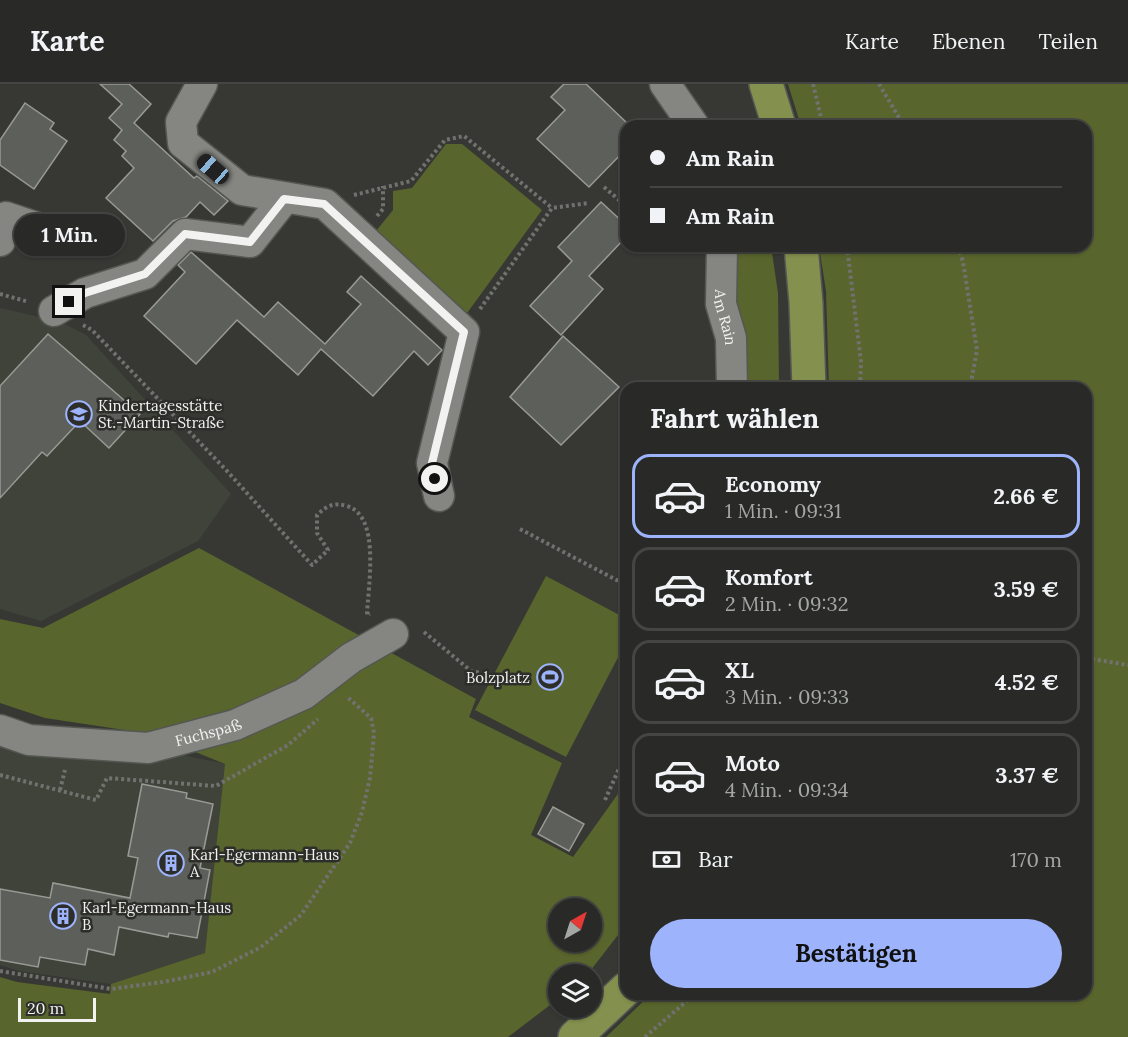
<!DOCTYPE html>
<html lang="de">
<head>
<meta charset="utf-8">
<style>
	body { margin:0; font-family:Lora,serif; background:#31322f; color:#f1f3f6; height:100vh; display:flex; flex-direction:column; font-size:22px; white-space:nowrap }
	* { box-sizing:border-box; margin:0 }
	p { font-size:20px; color:#a5a7a7 }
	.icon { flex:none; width:33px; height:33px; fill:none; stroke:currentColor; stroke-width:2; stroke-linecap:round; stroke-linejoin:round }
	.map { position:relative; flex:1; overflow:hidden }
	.details { position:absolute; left:620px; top:298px; width:472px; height:618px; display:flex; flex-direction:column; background:#292a27; border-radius:18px; box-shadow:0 2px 4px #0004,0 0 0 2px #454644 }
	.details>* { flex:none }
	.hud { position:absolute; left:620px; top:36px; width:472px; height:132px; border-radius:18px; box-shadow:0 2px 4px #0004,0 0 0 2px #454644; display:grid; align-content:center; height:132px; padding:0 30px; background:#292a27 }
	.needle { width:39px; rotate:39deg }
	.buttons { position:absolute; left:548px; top:814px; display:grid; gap:12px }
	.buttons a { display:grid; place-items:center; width:54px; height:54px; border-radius:50%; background:#292a27; box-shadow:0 2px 4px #0004,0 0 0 2px #454644; font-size:30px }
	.scale { position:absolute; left:18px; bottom:15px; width:78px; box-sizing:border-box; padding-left:6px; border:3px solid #f2f3f0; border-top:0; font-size:16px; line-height:21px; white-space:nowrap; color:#f2f3f0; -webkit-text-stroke:4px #2d2e2a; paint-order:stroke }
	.end { position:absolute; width:27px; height:27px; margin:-14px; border:8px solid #f2f3f0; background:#111; box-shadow:0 0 0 3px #111 }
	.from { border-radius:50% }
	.bubble { position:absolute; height:42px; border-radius:21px; background:#292a27; box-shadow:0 2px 4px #0004,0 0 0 2px #454644; font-size:20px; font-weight:700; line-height:42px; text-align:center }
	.car { position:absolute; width:18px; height:36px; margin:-18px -9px; border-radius:8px; box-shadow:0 0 4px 2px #0007; background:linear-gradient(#222 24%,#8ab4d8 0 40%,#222 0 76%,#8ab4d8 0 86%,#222 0) }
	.hud b { display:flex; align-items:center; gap:21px; height:57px; font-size:22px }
	.hud b+b { border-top:2px solid #454644 }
	.hud i { width:15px; height:15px; background:#f1f3f6 }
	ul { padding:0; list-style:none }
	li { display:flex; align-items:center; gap:18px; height:84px; margin:0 12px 9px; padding:0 18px; border:3px solid #454644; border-radius:18px }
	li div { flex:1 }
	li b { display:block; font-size:22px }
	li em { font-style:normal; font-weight:700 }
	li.current { border-color:#9db4fd }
	li>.icon { width:54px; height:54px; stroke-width:1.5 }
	h2 { padding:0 30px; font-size:27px; line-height:72px }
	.pay { display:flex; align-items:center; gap:15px; height:66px; padding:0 30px; font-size:22px }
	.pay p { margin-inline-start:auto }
	.action { display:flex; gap:12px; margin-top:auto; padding:12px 30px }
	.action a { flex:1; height:69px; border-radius:36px; background:#9db4fd; color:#111; font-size:24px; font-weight:700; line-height:69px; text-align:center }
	header { display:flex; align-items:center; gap:36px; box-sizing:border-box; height:84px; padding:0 30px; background:#292a27; border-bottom:2px solid #454644 }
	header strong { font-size:28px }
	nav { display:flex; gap:33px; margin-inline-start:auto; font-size:21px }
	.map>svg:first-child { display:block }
	.built { fill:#404339 }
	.green { fill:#58652c; fill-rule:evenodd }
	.building { fill:#5d5f5a; stroke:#999a95; stroke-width:1.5 }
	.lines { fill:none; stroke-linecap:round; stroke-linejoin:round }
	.minor-casing { stroke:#555753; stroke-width:33 }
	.major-casing { stroke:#555753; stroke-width:36 }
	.path { stroke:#71726f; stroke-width:4; stroke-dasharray:3 3; stroke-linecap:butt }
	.minor { stroke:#858681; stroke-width:30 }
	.major { stroke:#83904e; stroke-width:33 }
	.route { stroke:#f2f3f0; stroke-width:8 }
	.labels { text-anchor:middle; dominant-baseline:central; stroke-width:5; stroke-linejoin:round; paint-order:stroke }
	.street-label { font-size:15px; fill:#f2f3f0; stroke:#2d2e2a }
	.poi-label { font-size:15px; fill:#f2f3f0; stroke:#2d2e2a; text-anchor:start }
</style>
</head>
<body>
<header>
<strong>Karte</strong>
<nav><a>Karte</a><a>Ebenen</a><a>Teilen</a></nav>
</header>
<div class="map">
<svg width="1128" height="953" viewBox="0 0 1128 953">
	<rect width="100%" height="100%" fill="#373834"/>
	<g class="built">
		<path d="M0,224L61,238L86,251L231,410L198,457L41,537L0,525Z"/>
		<path d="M0,646L148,664L226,680L205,869L111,900L19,887L0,881Z"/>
	</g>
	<g class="green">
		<path d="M788,0H1128V953H606L650,911L1086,910V304H829L826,207L819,162H1086V42H801Z"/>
		<path d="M446,60H462L542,126L462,236L372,152L393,126V107L412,104Z"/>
		<path d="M727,162H771L778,209L779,304H736Z"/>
		<path d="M199,464L476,615L469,633L562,679L531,751L573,773L625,700V842L587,891H558V915L508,953H0V893L17,898L110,910L111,900L205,869L225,680L151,650L45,634L0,619V535L43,544ZM558,825H591V858H558Z"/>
		<path d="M546,492L625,534V560L566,673L475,626Z"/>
	</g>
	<g class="building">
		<path d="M100,0H129L151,20L134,39L194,94L197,92L228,117L214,131L200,118L186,133L173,137L153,157L106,114L134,84L122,72L126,67L114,56L122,46L109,34L122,20Z"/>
		<path d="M564,0H586L626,38V65L589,103L537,55L565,26L551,13Z"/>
		<path d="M25,19L54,39L50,45L67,57L34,105L0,81V56Z"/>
		<path d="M601,118L626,141V153L589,192L603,205L561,251L530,222L572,177L558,163Z"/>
		<path d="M191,168L264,233L278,218L325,260L361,220L347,208L361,192L442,266L428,281L414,267L373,312L321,265L298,291L237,236L196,280L144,232L185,188L178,181Z"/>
		<path d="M48,250L140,330L109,364L80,337L47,372L42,368L0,414V302Z"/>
		<path d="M563,252L619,303L561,361L510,313Z"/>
		<path d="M142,700L187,709L186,714L213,720L200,784L210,786L197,854L169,849L168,853L119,843L114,871L88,865L85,881L40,873L38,883L0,876V805L50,814L53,799L130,814L138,774L128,772Z"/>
		<path d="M553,723L584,740L569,767L538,750Z"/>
	</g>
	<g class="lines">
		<g class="minor-casing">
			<g id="minor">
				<path d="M202,0L181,38L183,59L242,106L325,120L464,248L432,379L439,412"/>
				<path d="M665,0L694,42"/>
				<path d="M0,157L6,133L59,151"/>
				<path id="s1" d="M722,162L721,220L731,254L732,304"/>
				<path d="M54,227L85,209L145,190L185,150L250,158L284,115"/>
				<path id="s2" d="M0,646L29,656L148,664L235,641L304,610L351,574L393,550"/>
			</g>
		</g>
		<g class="major-casing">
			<g id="major">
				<path d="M766,0L779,42"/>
				<path d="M801,162L806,219L809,304"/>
				<path d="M575,953L626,905"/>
			</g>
		</g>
		<g class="path">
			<path d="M813,0L823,42"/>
			<path d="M879,0L904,42"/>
			<path d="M604,103L626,122"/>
			<path d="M354,111L411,97L445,56L464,52L552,124"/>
			<path d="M377,132L383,125V102"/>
			<path d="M847,162L861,278L860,304"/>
			<path d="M958,162L963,178L977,266L970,304"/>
			<path d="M0,210L29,218"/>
			<path d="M480,225L552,124L589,119"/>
			<path d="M83,241L92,246L227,387L312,481L328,466L317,449V431C326,422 334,418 347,422C381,432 368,502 367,531L370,530"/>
			<path d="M520,445L626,501"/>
			<path d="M424,548L471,587L505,594"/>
			<path d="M1086,574L1128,581"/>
			<path d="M0,691L96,716L107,694L216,702L288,661L318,635"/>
			<path d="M60,706L65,686"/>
			<path d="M605,716L626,669"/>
			<path d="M0,887L111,905L163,898L212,888L261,863L301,831L350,759L362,728L370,694L374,649L371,634L346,612"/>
			<path d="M645,953L695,910"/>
		</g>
		<use href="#minor" class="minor"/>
		<use href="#major" class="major"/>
	</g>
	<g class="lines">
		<path class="route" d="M69,218L85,209L145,190L185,150L250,158L284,115L324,120L464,248L432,379L435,395"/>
	</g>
	<defs>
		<g id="school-ring" transform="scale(1.35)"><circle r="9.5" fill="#2d2e2a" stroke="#9db4fd" stroke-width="1.5"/><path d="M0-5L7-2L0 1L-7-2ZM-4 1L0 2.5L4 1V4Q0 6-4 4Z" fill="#9db4fd"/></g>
		<g id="stadium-ring" transform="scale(1.35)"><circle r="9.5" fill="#2d2e2a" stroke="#9db4fd" stroke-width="1.5"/><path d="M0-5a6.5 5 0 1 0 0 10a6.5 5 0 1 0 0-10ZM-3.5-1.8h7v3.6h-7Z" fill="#9db4fd"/></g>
		<g id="building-ring" transform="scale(1.35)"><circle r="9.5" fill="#2d2e2a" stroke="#9db4fd" stroke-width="1.5"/><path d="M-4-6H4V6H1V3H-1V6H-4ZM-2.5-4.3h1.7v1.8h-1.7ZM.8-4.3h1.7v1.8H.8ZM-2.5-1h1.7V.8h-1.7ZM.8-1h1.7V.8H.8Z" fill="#9db4fd"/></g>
	</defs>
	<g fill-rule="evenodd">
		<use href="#school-ring" x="79" y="330"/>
		<use href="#stadium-ring" x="550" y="593"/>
		<use href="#building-ring" x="171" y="779"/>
		<use href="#building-ring" x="63" y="832"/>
	</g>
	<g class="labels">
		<g class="street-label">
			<text stroke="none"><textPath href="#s1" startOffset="72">Am Rain</textPath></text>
			<text stroke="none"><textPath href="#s2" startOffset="212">Fuchspaß</textPath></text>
		</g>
		<g class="poi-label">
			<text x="98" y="321">Kindertagesstätte<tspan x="98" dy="17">St.-Martin-Straße</tspan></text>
			<text x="530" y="593" text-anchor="end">Bolzplatz</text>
			<text x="190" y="770">Karl-Egermann-Haus<tspan x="190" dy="17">A</tspan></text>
			<text x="82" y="823">Karl-Egermann-Haus<tspan x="82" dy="17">B</tspan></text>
		</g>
	</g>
</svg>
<div class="buttons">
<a><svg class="needle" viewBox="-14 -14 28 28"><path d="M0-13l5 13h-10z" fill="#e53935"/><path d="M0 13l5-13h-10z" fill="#a5a7a7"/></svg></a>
<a><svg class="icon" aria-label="layers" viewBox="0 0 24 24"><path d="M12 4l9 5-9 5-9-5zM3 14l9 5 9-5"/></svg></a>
</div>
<div class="scale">20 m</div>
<i class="end from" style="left:435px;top:395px"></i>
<i class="end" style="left:69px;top:218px"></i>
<div class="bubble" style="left:14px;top:130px;width:111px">1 Min.</div>
<i class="car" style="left:213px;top:85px;rotate:311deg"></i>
<div class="hud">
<b><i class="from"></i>Am Rain</b>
<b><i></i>Am Rain</b>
</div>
<section class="details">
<h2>Fahrt wählen</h2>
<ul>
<li class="current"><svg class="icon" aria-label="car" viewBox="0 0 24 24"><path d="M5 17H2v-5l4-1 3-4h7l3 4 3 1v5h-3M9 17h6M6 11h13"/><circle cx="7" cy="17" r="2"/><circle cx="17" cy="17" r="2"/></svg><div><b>Economy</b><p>1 Min. · 09:31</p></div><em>2.66 €</em></li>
<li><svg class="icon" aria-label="car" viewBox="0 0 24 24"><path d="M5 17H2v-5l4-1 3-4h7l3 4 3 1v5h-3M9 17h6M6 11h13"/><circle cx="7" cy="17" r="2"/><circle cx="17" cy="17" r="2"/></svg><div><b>Komfort</b><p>2 Min. · 09:32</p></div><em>3.59 €</em></li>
<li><svg class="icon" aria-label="car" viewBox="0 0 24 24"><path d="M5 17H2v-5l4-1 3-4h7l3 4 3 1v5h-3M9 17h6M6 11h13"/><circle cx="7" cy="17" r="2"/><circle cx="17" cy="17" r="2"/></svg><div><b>XL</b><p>3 Min. · 09:33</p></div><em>4.52 €</em></li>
<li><svg class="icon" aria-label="car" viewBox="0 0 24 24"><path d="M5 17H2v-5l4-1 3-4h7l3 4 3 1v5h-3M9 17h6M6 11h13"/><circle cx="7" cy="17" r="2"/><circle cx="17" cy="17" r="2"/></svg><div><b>Moto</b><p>4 Min. · 09:34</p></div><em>3.37 €</em></li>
</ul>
<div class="pay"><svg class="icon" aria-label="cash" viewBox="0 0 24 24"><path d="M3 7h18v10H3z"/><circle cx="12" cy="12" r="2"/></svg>Bar<p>170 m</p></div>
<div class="action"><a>Bestätigen</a></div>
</section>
</div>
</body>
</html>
